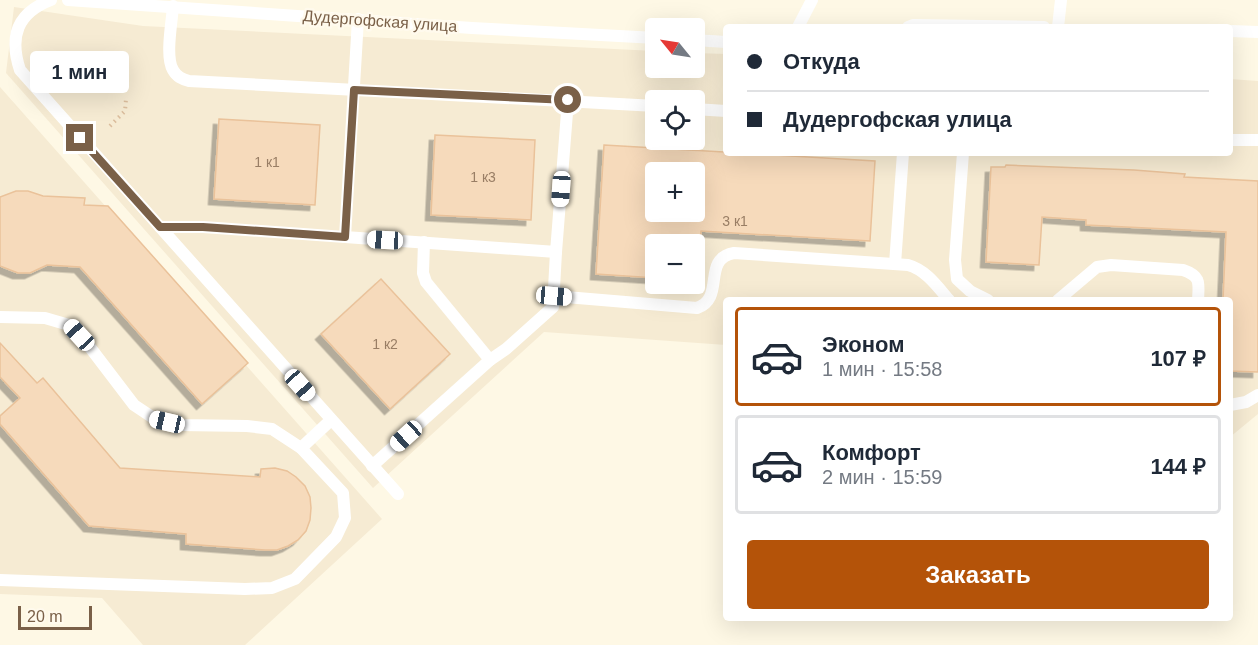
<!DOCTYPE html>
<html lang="ru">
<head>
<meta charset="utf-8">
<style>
	body { margin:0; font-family:Arial,sans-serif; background:#f2f2f3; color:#1f2937; height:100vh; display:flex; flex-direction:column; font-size:22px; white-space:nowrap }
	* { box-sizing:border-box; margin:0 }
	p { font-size:20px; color:#747a83 }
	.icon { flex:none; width:33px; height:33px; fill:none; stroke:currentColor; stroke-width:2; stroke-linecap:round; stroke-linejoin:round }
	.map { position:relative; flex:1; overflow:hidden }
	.details { position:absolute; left:723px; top:297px; width:510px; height:324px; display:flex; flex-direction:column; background:#fff; border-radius:6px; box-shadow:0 6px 24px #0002 }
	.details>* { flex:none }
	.guide { position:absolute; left:723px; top:24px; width:510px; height:132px; border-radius:6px; box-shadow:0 6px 24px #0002; display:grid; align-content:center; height:132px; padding:0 24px; background:#fff }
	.needle { width:39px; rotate:300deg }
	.fabs { position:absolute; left:645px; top:18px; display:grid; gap:12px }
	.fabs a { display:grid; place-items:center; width:60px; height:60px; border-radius:6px; background:#fff; box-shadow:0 6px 24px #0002; font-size:30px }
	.scale { position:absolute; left:18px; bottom:15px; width:74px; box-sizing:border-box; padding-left:6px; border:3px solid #7a6048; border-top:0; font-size:16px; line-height:21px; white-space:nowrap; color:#7a6048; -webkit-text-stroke:4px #fffaed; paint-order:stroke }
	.end { position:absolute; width:27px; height:27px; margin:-14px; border:8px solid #7a6048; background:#fff; box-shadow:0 0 0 3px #fff }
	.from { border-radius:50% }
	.bubble { position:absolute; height:42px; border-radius:6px; background:#fff; box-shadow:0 6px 24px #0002; font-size:20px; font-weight:700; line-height:42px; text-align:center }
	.car { position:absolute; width:18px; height:36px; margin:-18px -9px; border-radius:8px; box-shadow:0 0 4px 2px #0007; background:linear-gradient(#fff 24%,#345 0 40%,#fff 0 76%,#345 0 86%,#fff 0) }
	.guide b { display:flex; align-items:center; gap:21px; height:57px; font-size:22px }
	.guide b+b { border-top:2px solid #e0e1e3 }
	.guide i { width:15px; height:15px; background:#1f2937 }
	ul { padding:10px 0 0; list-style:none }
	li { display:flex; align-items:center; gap:18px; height:99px; margin:0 12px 9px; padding:0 12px; border:3px solid #e0e1e3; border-radius:6px }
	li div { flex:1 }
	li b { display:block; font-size:22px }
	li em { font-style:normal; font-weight:700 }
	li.on { border-color:#b45309 }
	li>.icon { width:54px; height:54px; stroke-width:1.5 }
	.button { display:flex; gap:12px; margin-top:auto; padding:12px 24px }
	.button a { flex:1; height:69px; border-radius:6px; background:#b45309; color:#fff; font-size:24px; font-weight:700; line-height:69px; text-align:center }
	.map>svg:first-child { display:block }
	.residential { fill:#f6ebd3; fill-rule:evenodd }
	.building { fill:#f6dabb; stroke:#eac29a; stroke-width:1.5; fill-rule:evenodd; filter:url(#shadow) }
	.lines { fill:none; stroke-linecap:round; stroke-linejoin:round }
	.path { stroke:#dbbd9d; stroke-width:4; stroke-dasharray:1.5 4.5; stroke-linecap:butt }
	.service { stroke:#fff; stroke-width:12 }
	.route { stroke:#7a6048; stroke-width:8 }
	.labels { text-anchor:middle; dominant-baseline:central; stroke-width:5; stroke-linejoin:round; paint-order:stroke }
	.number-label { font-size:14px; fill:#997e65 }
	.street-label { font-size:16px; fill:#7a6048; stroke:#fffaed }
</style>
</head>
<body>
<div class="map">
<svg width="1258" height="645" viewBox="0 0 1258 645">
	<defs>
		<filter id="shadow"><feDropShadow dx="-5.5" dy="5.5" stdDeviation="0" flood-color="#0004"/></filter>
	</defs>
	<rect width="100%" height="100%" fill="#fef8e5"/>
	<g class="residential">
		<path d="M14,7L143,26L655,51L656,68H694L695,53L726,54V153H1230V79L1258,81V414L1230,437V300H726V345L544,332L373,488L6,73ZM656,100H694V140H656ZM656,172H694V212H656ZM656,244H694V284H656Z"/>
		<path d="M0,87L382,519L245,645H143L102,598L0,594Z"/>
	</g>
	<g class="building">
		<path d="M219,119L320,125L315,205L214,199Z"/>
		<path d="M435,135L535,140L531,220L431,215Z"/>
		<path d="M604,145L875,161L870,241L701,231L700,244H656V278L596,274ZM656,172H694V212H656Z"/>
		<path d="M1006,165L1134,170L1185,174L1184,177L1258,181V372L1230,371V300H1223L1226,232L1086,225V220L1042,217L1039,265L986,262L991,167H1005Z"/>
		<path d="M16,191H28L43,196L85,198L84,205L108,206L248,363L202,404L80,267L47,265L30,273H18L0,266V197Z"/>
		<path d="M381,279L450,354L390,409L321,334Z"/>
		<path d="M0,343L37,383L43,378L120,468L260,477L261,469L275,468L287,471L296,477L305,486L310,497L311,508L310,520L306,531L298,540L288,546L277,550H265L186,544V534L89,526L0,424V416L20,398L0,377Z"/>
	</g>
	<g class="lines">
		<path class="path" d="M110,126L125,111L126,99"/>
		<g class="service">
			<path d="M51,0C17,13 9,37 20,70L398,494"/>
			<path d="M68,0L472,28L656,38"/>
			<path d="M173,6C172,22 165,57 173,70C177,77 182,79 189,81L656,106"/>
			<path d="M358,19L345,237L556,252L568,100"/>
			<path d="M798,27L812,0"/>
			<path d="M908,27L913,25L1044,27"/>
			<path d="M1058,27L1061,0"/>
			<path d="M1230,31L1258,32"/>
			<path d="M694,40L726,42"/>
			<path d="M694,109L726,111"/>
			<path d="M1230,140H1258"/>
			<path d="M963,153L955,260L957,279L970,291L988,300"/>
			<path d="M160,227H203L345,237"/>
			<path d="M895,264L903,153"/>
			<path d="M554,296L697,308C726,298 701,259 734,253L908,265C926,270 937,286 949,300"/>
			<path d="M1058,300L1097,267L1111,265L1183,270C1201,276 1199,283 1198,300"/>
			<path d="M0,317L45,318L69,325L89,346L134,405L155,419L180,425L247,426L272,429L301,448L343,493L345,518L336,537L295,579L272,588L245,589L0,580"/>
			<path d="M490,360L506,349L553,307L556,252"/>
			<path d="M1230,405L1246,402L1258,395"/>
			<path d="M301,448L331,420"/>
			<path d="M372,466L490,360L426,282L423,273L424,242"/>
		</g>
	</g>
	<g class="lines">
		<path class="route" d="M80,138L160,227H203L345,237L354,90L568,100"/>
	</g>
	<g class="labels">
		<g class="number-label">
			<text x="267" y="162">1 к1</text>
			<text x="483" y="177">1 к3</text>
			<text x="735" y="221">3 к1</text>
			<text x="385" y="344">1 к2</text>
		</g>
		<g class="street-label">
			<text transform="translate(380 21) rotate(4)">Дудергофская улица</text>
		</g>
	</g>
</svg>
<div class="fabs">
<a><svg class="needle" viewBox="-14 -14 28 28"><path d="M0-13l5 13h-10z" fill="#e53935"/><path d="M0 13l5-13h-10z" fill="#747a83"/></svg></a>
<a><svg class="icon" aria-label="locate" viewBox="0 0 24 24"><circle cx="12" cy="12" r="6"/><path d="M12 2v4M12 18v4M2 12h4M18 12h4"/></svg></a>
<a>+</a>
<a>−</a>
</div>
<div class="scale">20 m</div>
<i class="end from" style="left:568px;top:100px"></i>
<i class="end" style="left:80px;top:138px"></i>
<div class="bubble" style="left:30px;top:51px;width:99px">1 мин</div>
<i class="car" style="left:561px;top:189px;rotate:184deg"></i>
<i class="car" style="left:385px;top:240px;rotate:273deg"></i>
<i class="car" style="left:554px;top:296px;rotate:95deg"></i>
<i class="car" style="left:79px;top:335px;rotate:317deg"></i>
<i class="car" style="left:300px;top:385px;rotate:138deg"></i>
<i class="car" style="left:167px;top:422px;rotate:283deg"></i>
<i class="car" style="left:406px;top:436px;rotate:228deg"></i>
<div class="guide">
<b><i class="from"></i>Откуда</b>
<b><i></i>Дудергофская улица</b>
</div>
<section class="details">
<ul>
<li class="on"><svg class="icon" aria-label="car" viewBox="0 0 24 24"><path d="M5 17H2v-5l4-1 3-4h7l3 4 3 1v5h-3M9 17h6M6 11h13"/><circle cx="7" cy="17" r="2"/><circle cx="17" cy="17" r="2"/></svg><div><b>Эконом</b><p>1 мин · 15:58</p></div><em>107 ₽</em></li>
<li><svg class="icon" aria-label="car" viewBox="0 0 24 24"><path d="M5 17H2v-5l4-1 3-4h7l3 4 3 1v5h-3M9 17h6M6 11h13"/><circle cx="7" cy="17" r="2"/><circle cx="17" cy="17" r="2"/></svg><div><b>Комфорт</b><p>2 мин · 15:59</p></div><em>144 ₽</em></li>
</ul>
<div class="button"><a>Заказать</a></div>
</section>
</div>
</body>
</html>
